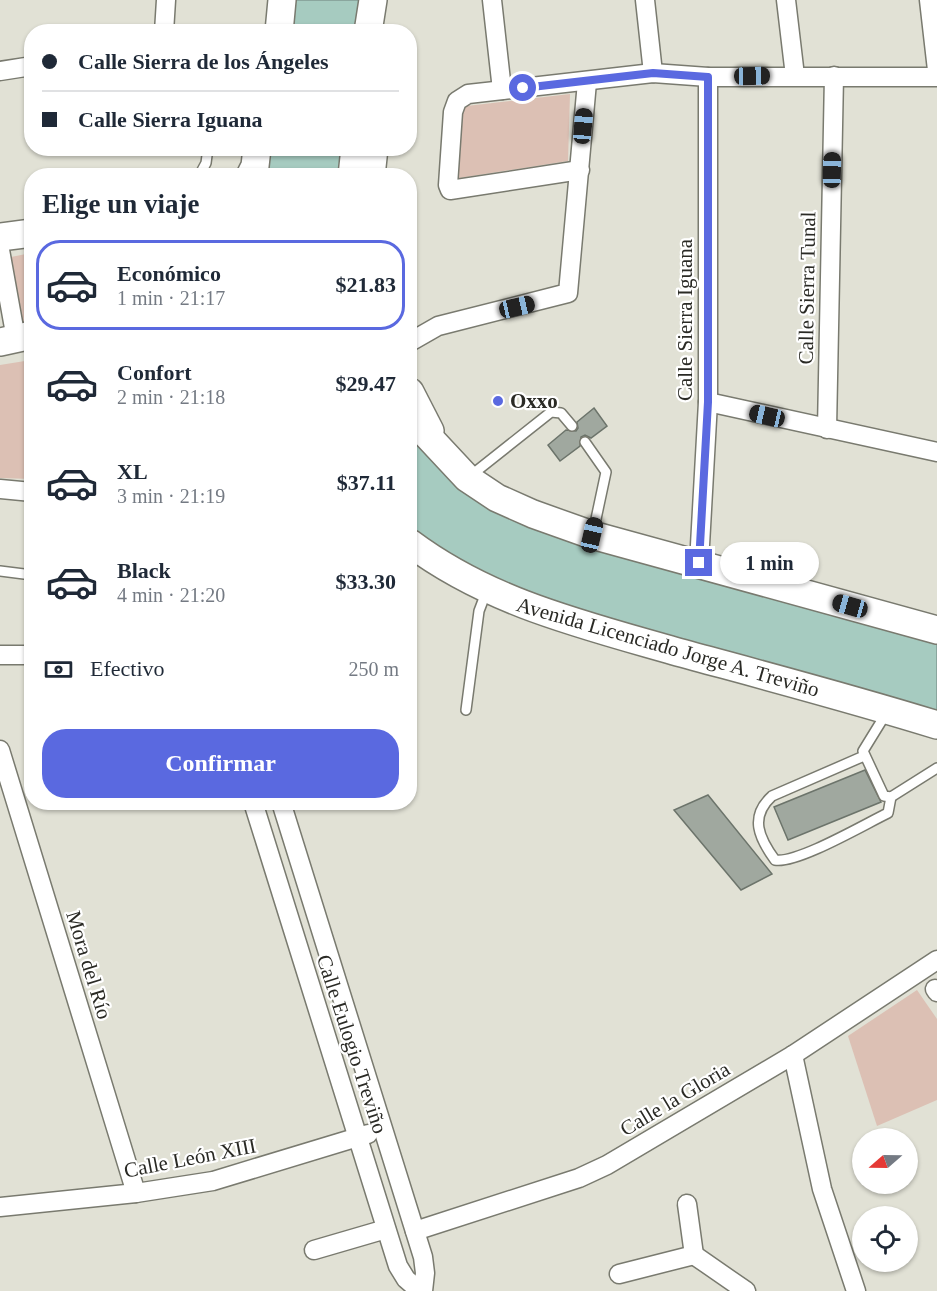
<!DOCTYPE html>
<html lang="es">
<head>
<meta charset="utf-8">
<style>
	body { margin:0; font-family:Georgia,serif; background:#f2f2f3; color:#1f2937; height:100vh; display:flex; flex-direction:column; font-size:22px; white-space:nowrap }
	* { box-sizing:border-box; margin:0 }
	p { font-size:20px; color:#747a83 }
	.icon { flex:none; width:33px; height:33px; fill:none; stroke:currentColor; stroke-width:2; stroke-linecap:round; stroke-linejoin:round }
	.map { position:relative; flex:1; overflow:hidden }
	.sheet { position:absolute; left:24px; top:168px; width:393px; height:642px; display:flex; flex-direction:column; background:#fff; border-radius:24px; box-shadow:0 2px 4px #0004 }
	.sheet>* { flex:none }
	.hud { position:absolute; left:24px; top:24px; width:393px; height:132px; border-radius:24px; box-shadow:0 2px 4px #0004; display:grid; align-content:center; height:132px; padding:0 18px; background:#fff }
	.needle { width:39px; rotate:250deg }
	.buttons { position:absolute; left:852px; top:1128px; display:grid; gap:12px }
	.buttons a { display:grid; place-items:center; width:66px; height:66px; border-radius:50%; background:#fff; box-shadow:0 2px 4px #0004; font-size:30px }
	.end { position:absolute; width:27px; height:27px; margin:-14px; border:8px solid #5a69e0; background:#fff; box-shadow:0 0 0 3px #fff }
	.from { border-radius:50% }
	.bubble { position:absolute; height:42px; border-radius:21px; background:#fff; box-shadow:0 2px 4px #0004; font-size:20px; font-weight:700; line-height:42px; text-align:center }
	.car { position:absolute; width:18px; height:36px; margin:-18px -9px; border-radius:8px; box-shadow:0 0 4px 2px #0007; background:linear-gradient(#222 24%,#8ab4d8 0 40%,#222 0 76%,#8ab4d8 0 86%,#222 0) }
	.hud b { display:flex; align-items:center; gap:21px; height:57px; font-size:22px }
	.hud b+b { border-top:2px solid #e0e1e3 }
	.hud i { width:15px; height:15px; background:#1f2937 }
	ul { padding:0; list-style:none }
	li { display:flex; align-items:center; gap:18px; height:90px; margin:0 12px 9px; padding:0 6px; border:3px solid transparent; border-radius:24px }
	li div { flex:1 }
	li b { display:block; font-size:22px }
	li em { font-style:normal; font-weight:700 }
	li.active { border-color:#5a69e0 }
	li>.icon { width:54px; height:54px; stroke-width:1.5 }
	h2 { padding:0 18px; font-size:27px; line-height:72px }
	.pay { display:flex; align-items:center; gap:15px; height:66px; padding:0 18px; font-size:22px }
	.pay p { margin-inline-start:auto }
	.button { display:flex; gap:12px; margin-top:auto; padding:12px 18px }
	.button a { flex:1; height:69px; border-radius:24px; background:#5a69e0; color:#fff; font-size:24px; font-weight:700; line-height:69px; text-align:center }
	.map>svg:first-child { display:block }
	.green { fill:#dcc0b4 }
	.water { fill:#a6cbc0; stroke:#819b92; stroke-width:1.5 }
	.building { fill:#a0a89f; stroke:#6c746b; stroke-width:1.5 }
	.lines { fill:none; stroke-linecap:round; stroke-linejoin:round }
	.service-casing { stroke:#797a6f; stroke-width:12 }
	.minor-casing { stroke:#797a6f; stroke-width:21 }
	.secondary-casing { stroke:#797a6f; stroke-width:30 }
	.service { stroke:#fff; stroke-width:9 }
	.minor { stroke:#fff; stroke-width:18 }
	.secondary { stroke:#fff; stroke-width:27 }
	.route { stroke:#5a69e0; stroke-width:8 }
	.poi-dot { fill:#5a69e0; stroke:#fff; stroke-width:2 }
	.labels { text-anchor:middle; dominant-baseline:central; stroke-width:4.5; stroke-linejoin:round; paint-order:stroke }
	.street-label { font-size:21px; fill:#2a2a25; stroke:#fff }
	.poi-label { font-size:21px; font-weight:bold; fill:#2a2a25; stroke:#fff; text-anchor:start }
</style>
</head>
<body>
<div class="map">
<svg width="937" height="1291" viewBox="0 0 937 1291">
	<rect width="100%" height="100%" fill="#e1e1d5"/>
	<g class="green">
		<path d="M570,94L568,161L453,179L458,107Z"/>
		<path d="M31,253V321L22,323L11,257Z"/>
		<path d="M31,360V479L0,478V365Z"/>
		<path d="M917,990L937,1019V1100L877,1126L848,1036Z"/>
	</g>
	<g class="water">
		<path d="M282,0H373L368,31L279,32Z"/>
		<path d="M269,149H355L352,175L267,176Z"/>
		<path d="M410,417L497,498L937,630V725L552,617L410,543Z"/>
	</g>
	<g class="building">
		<path d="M594,408L607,426L591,438L585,435L581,437L580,446L560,461L548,445L566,430L576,431L578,428L577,422Z"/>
		<path d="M865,770L881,802L788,840L774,807Z"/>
		<path d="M708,795L772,874L741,890L674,810Z"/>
	</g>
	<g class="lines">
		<g class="service-casing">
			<g id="service">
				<path d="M199,176L206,163L208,148"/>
				<path d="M585,442L606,472L593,533"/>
				<path d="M469,477L551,412L561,413L572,426"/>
				<path d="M0,571L32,575"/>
				<path d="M466,710L479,611L487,590"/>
				<path d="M887,712L863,751L884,796L891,797L937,768"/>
				<path d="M864,756L772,796C749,817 759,838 775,860C797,864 865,824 888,813L891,797"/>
			</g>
		</g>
		<g class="minor-casing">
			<g id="minor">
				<path d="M492,0L502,90"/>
				<path d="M645,0L653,73"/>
				<path d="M786,0L795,76"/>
				<path d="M929,0L937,70"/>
				<path d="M164,32L166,0"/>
				<path d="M0,71L32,66"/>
				<path d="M580,170L450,190L448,185L453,112L457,101L468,94L653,73L708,77H937"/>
				<path d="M0,250L16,339"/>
				<path d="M410,342L438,326L568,293L587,82"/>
				<path d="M708,402L937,452"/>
				<path d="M827,429L834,76"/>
				<path d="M0,489L32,492"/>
				<path d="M699,563L708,402V77"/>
				<path d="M0,655H30"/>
				<path d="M0,750L136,1193"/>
				<path d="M253,802L398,1266L406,1279L420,1291"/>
				<path d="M281,802L423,1257L425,1273L423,1291"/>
				<path d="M935,989L937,992"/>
				<path d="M793,1055L822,1189L856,1291"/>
				<path d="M687,1204L694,1255"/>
				<path d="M0,1207L136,1193L213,1181L368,1134"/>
				<path d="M415,1231L579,1178L607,1165L793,1055L937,960"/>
				<path d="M314,1250L386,1229"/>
				<path d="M694,1255L746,1291"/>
				<path d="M619,1274L694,1255"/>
			</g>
		</g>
		<g class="secondary-casing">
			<g id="secondary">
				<path d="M279,32L282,0"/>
				<path d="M368,32L373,0"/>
				<path d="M250,176L255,166L257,148"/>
				<path d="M352,176L355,148"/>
				<path d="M371,176L374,148"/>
				<path d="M0,237L32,233"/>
				<path d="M0,342L32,335"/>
				<path d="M410,392L430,431"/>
				<path d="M410,417L467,478L497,498L533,514L592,535L937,630"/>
				<path d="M410,543C489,602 580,624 674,651C762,675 850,698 937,725"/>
			</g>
		</g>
		<use href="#service" class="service"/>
		<use href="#minor" class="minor"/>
		<use href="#secondary" class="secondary"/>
	</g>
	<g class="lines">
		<path class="route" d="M523,88L653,73L708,77V402L699,563"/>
	</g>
	<circle class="poi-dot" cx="498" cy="401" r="6"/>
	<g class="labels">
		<g class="street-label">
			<text transform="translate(807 288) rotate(-89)">Calle Sierra Tunal</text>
			<text transform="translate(685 320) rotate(-90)">Calle Sierra Iguana</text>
			<text transform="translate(668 647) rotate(16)">Avenida Licenciado Jorge A. Treviño</text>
			<text transform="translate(89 965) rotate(73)">Mora del Río</text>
			<text transform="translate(352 1044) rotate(72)">Calle Eulogio Treviño</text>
			<text transform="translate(675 1099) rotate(-31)">Calle la Gloria</text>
			<text transform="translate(190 1158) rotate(-11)">Calle León XIII</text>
		</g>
		<g class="poi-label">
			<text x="510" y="401">Oxxo</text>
		</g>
	</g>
</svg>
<div class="buttons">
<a><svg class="needle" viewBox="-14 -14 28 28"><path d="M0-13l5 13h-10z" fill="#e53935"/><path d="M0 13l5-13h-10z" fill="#747a83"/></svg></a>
<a><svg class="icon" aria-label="locate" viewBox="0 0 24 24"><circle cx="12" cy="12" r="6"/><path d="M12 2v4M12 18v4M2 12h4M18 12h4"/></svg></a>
</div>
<i class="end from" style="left:523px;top:88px"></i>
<i class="end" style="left:699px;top:563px"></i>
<div class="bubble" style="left:720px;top:542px;width:99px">1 min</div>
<i class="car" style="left:752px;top:76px;rotate:89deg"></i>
<i class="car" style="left:583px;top:126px;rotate:5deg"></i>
<i class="car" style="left:832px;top:170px;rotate:1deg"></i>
<i class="car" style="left:517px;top:307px;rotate:77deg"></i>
<i class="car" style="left:767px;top:416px;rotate:283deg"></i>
<i class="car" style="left:592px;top:535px;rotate:13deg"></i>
<i class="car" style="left:850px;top:606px;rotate:286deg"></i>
<div class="hud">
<b><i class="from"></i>Calle Sierra de los Ángeles</b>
<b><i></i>Calle Sierra Iguana</b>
</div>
<section class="sheet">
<h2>Elige un viaje</h2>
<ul>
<li class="active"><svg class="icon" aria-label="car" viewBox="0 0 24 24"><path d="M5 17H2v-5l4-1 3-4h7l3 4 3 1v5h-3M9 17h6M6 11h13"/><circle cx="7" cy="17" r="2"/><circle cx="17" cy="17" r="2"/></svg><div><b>Económico</b><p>1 min · 21:17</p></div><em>$21.83</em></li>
<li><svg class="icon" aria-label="car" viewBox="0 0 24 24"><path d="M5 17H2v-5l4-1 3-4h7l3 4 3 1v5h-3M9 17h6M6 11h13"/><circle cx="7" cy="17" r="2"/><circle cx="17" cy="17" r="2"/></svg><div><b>Confort</b><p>2 min · 21:18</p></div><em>$29.47</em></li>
<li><svg class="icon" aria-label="car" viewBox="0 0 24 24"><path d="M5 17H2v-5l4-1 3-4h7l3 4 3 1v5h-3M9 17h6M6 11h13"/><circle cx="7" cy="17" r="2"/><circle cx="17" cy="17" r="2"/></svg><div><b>XL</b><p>3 min · 21:19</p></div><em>$37.11</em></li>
<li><svg class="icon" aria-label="car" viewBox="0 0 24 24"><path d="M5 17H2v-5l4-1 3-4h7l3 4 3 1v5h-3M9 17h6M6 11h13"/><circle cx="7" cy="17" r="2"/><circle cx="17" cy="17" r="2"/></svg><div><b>Black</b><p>4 min · 21:20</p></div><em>$33.30</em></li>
</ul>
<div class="pay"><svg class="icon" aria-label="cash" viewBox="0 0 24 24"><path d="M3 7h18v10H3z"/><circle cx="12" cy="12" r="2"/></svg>Efectivo<p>250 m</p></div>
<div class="button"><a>Confirmar</a></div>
</section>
</div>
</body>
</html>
